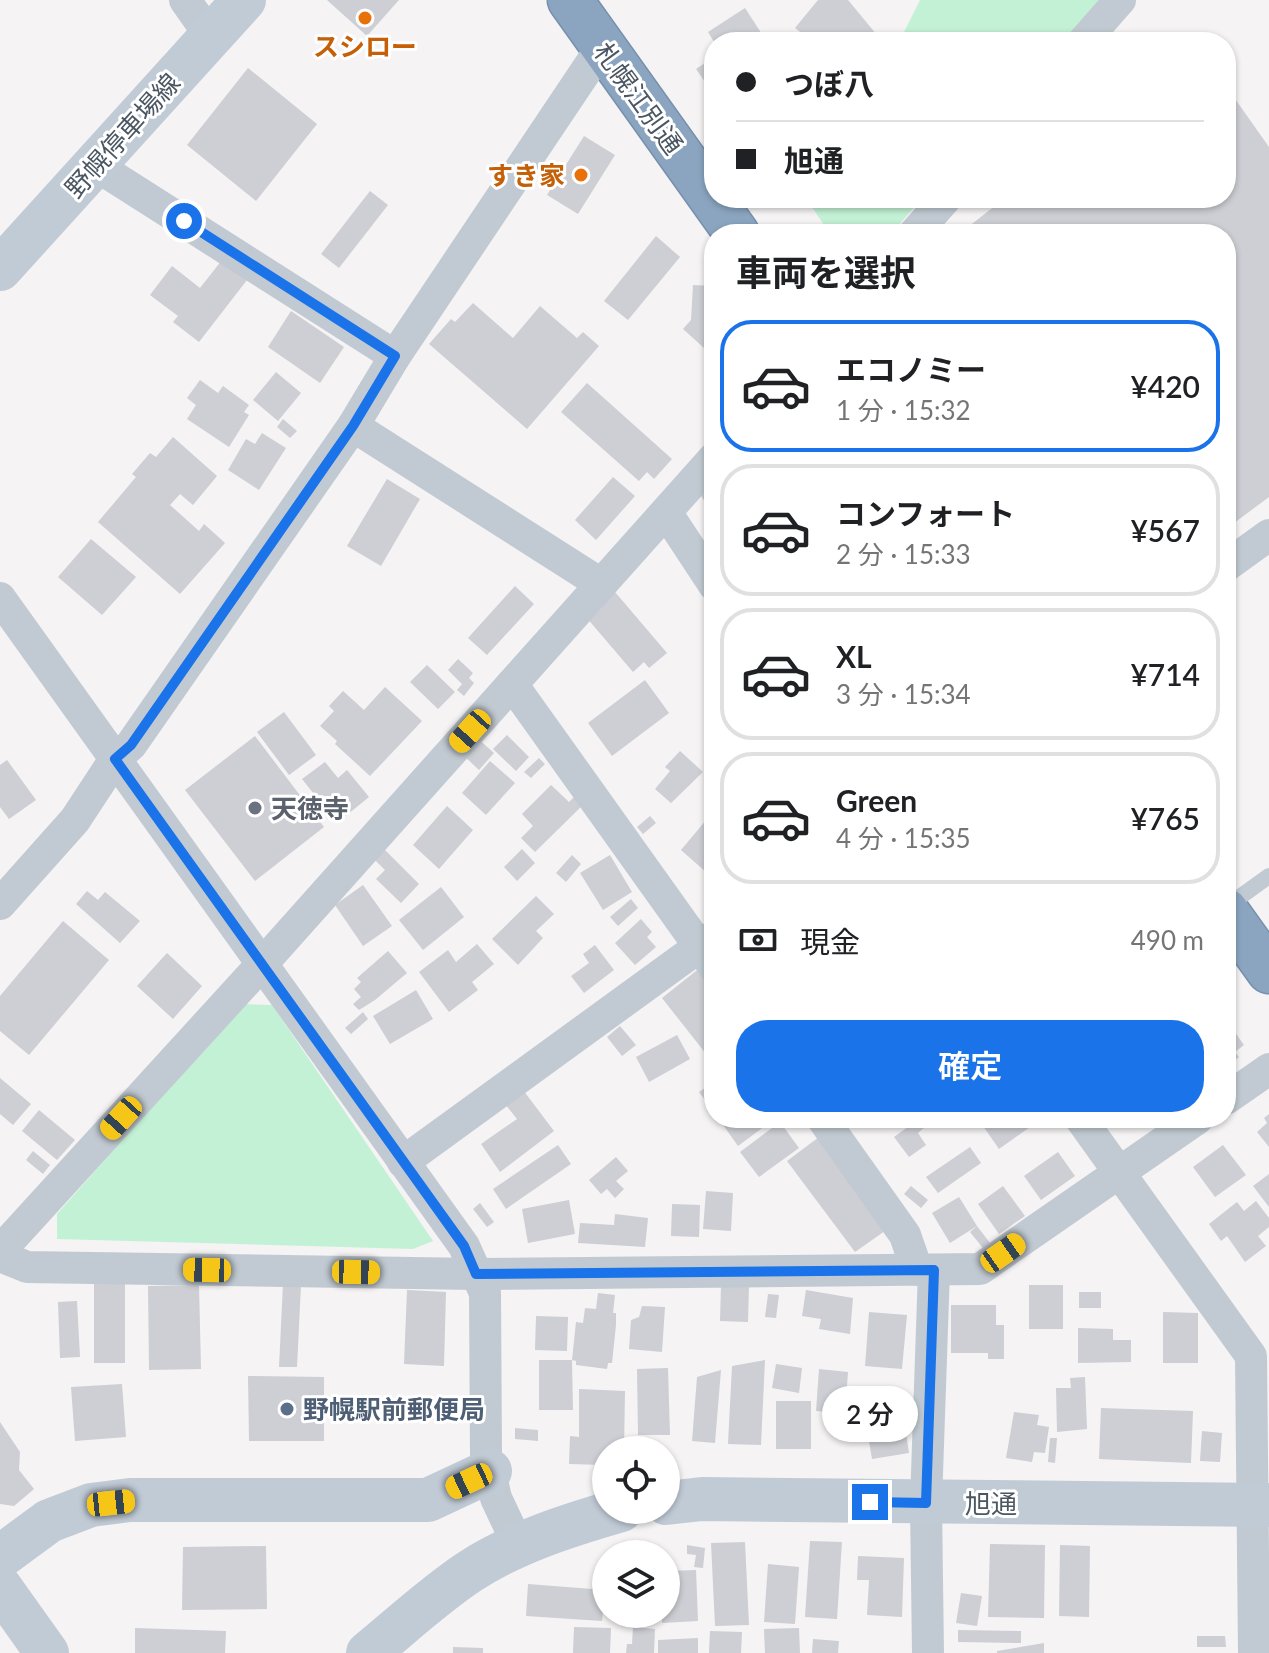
<!DOCTYPE html>
<html lang="ja">
<head>
<meta charset="utf-8">
<style>
	body { margin:0; font-family:Lato,"Noto Sans JP",sans-serif; background:#f6f6f6; color:#202124; height:100vh; display:flex; flex-direction:column; font-size:30px; white-space:nowrap }
	* { box-sizing:border-box; margin:0 }
	p { font-size:26px; color:#757577 }
	.icon { flex:none; width:44px; height:44px; fill:none; stroke:currentColor; stroke-width:2; stroke-linecap:round; stroke-linejoin:round }
	.map { position:relative; flex:1; overflow:hidden }
	.sheet { position:absolute; left:704px; top:224px; width:532px; height:904px; display:flex; flex-direction:column; background:#fff; border-radius:32px; box-shadow:0 2px 6px #0004 }
	.sheet>* { flex:none }
	.banner { position:absolute; left:704px; top:32px; width:532px; height:176px; border-radius:32px; box-shadow:0 2px 6px #0004; display:grid; align-content:center; height:176px; padding:0 32px; background:#fff }
	.buttons { position:absolute; left:592px; top:1436px; display:grid; gap:16px }
	.buttons a { display:grid; place-items:center; width:88px; height:88px; border-radius:50%; background:#fff; box-shadow:0 2px 6px #0004; font-size:40px }
	.end { position:absolute; width:36px; height:36px; margin:-18px; border:10px solid #1a73e8; background:#fff; box-shadow:0 0 0 4px #fff }
	.from { border-radius:50% }
	.bubble { position:absolute; height:56px; border-radius:28px; background:#fff; box-shadow:0 2px 6px #0004; font-size:26px; font-weight:600; line-height:56px; text-align:center }
	.car { position:absolute; width:24px; height:48px; margin:-24px -12px; border-radius:10px; box-shadow:0 0 6px 2px #0007; background:linear-gradient(#f5c518 24%,#345 0 40%,#f5c518 0 76%,#345 0 86%,#f5c518 0) }
	.banner b { display:flex; align-items:center; gap:28px; height:76px; font-size:30px }
	.banner b+b { border-top:2px solid #e0e0e0 }
	.banner i { width:20px; height:20px; background:#202124 }
	ul { padding:0; list-style:none }
	li { display:flex; align-items:center; gap:24px; height:132px; margin:0 16px 12px; padding:0 16px; border:4px solid #e0e0e0; border-radius:32px }
	li div { flex:1 }
	li b { display:block; font-size:30px }
	li em { font-style:normal; font-weight:600 }
	li.current { border-color:#1a73e8 }
	li>.icon { width:72px; height:72px; stroke-width:1.5 }
	h2 { padding:0 32px; font-size:36px; line-height:96px }
	.pay { display:flex; align-items:center; gap:20px; height:88px; padding:0 32px; font-size:30px }
	.pay p { margin-inline-start:auto }
	.primary-button { display:flex; gap:16px; margin-top:auto; padding:16px 32px }
	.primary-button a { flex:1; height:92px; border-radius:32px; background:#1a73e8; color:#fff; font-size:32px; font-weight:600; line-height:92px; text-align:center }
	.map>svg:first-child { display:block }
	.green { fill:#c3f1d5 }
	.building { fill:#cdcfd5 }
	.lines { fill:none; stroke-linecap:round; stroke-linejoin:round }
	.highway-casing { stroke:#7690ad; stroke-width:47 }
	.lane { stroke:#c1cad2; stroke-width:16 }
	.street { stroke:#c1cad2; stroke-width:32 }
	.secondary { stroke:#c1cbd6; stroke-width:44 }
	.highway { stroke:#8ba5c1; stroke-width:44 }
	.route { stroke:#1a73e8; stroke-width:10 }
	.food-dot { fill:#e8710a; stroke:#fff; stroke-width:3 }
	.worship-dot { fill:#6b7280; stroke:#fff; stroke-width:3 }
	.service-dot { fill:#5c6f8a; stroke:#fff; stroke-width:3 }
	.labels { text-anchor:middle; dominant-baseline:central; stroke-width:6; stroke-linejoin:round; paint-order:stroke }
	.food-label { font-size:26px; font-weight:bold; fill:#c56008; stroke:#fff }
	.street-label { font-size:26px; fill:#4a5661; stroke:#fff }
	.worship-label { font-size:26px; font-weight:bold; fill:#5b616d; stroke:#fff; text-anchor:start }
	.service-label { font-size:26px; font-weight:bold; fill:#4e5e75; stroke:#fff; text-anchor:start }
</style>
</head>
<body>
<div class="map">
<svg width="1269" height="1653" viewBox="0 0 1269 1653">
	<rect width="100%" height="100%" fill="#f5f3f3"/>
	<g class="green">
		<path d="M920,0H1101L1062,42H896L902,36Z"/>
		<path d="M806,198H922L891,234H830Z"/>
		<path d="M243,1004L272,1005L433,1241L413,1249L57,1239V1214Z"/>
	</g>
	<g class="building">
		<path d="M327,0H399L367,36Z"/>
		<path d="M818,0H848L877,35L870,42H813L795,28Z"/>
		<path d="M745,8L767,42H714L708,32Z"/>
		<path d="M714,57V95L696,69Z"/>
		<path d="M248,68L317,124L256,201L187,145Z"/>
		<path d="M1226,86L1269,147V497L1226,529V234H959L1005,198H1226Z"/>
		<path d="M584,136L615,155L578,214L547,195Z"/>
		<path d="M370,191L388,205L339,268L321,254Z"/>
		<path d="M656,236L680,257L628,320L604,301Z"/>
		<path d="M222,260L247,280L199,342L173,322L178,316L150,295L172,266L200,288Z"/>
		<path d="M693,285L714,286V328H712L714,330V357L683,329L691,320Z"/>
		<path d="M473,303L513,338L540,306L577,338L583,332L599,346L527,429L429,344L451,319L455,322Z"/>
		<path d="M291,311L344,347L320,383L268,347Z"/>
		<path d="M276,372L301,393L278,421L253,400Z"/>
		<path d="M200,380L218,393L223,386L249,405L244,412L249,415L229,447L187,419L196,405L187,398Z"/>
		<path d="M587,383L672,459L654,479L647,472L639,481L561,412Z"/>
		<path d="M283,419L297,431L290,438L277,427Z"/>
		<path d="M262,433L286,448L259,490L228,470L246,439L255,444Z"/>
		<path d="M173,437L217,476L193,505L180,494L170,505L199,531L204,524L225,543L180,594L98,522L136,477L132,474L150,453L156,457Z"/>
		<path d="M714,473V516L698,491Z"/>
		<path d="M613,477L635,496L596,540L575,520Z"/>
		<path d="M387,479L420,499L381,566L347,546Z"/>
		<path d="M91,539L136,577L102,615L58,577Z"/>
		<path d="M515,586L534,604L487,655L468,638Z"/>
		<path d="M615,592L667,653L649,668L644,662L633,672L586,617Z"/>
		<path d="M458,659L473,673L469,678L474,683L464,696L457,690L462,684L448,670Z"/>
		<path d="M427,665L455,692L438,709L410,682Z"/>
		<path d="M645,680L669,713L612,756L588,723Z"/>
		<path d="M385,687L422,721L370,776L335,744L337,741L320,726L334,711L329,706L343,691L364,710Z"/>
		<path d="M284,712L316,755L289,775L257,732Z"/>
		<path d="M507,735L529,757L516,771L493,749Z"/>
		<path d="M255,736L324,827L255,881L185,790Z"/>
		<path d="M476,737L494,753L479,770L462,754Z"/>
		<path d="M680,751L703,772L671,803L655,789L670,771L665,767Z"/>
		<path d="M539,758L545,764L531,778L524,772Z"/>
		<path d="M7,760L36,800L9,819L0,807V765Z"/>
		<path d="M490,761L515,783L486,815L462,793Z"/>
		<path d="M325,762L338,778L347,770L369,797L337,823L302,779Z"/>
		<path d="M551,785L569,802L579,792L587,801L535,852L521,838L533,826L522,814Z"/>
		<path d="M447,806L473,830L439,869L413,845Z"/>
		<path d="M712,813L714,845L707,853L714,859V866L707,873L681,850Z"/>
		<path d="M650,816L656,823L643,834L637,827Z"/>
		<path d="M522,849L535,863L517,881L504,867Z"/>
		<path d="M385,850L419,884L401,903L376,879L385,870L375,860Z"/>
		<path d="M572,855L581,864L566,882L556,873Z"/>
		<path d="M610,855L632,892L603,910L580,873Z"/>
		<path d="M363,885L392,926L363,946L335,905Z"/>
		<path d="M441,887L464,917L423,950L399,920Z"/>
		<path d="M87,891L98,900L105,892L140,921L120,943L76,904Z"/>
		<path d="M536,896L554,914L536,931L543,938L518,965L492,939Z"/>
		<path d="M631,899L638,908L618,926L610,917Z"/>
		<path d="M641,919L652,932L647,937L656,947L635,965L615,943Z"/>
		<path d="M63,921L109,960L29,1055L0,1031V996Z"/>
		<path d="M477,944L494,964L472,982L478,990L449,1012L419,972L448,950L456,962Z"/>
		<path d="M595,945L614,970L584,993L571,976L589,963L583,954Z"/>
		<path d="M388,951L407,973L375,1000L359,1010L353,1004L361,997L354,989L361,982L357,978Z"/>
		<path d="M167,953L202,986L173,1019L137,986Z"/>
		<path d="M701,967L714,984V1064L662,998Z"/>
		<path d="M416,990L433,1019L390,1044L373,1016Z"/>
		<path d="M363,1012L368,1019L351,1034L345,1028Z"/>
		<path d="M1229,1024L1244,1045L1235,1052L1239,1057L1226,1067V1026Z"/>
		<path d="M620,1026L636,1045L622,1056L607,1037Z"/>
		<path d="M677,1035L690,1059L649,1082L636,1057Z"/>
		<path d="M0,1078L31,1104L13,1125L0,1114Z"/>
		<path d="M714,1082V1112L699,1092Z"/>
		<path d="M523,1090L554,1131L500,1172L481,1144L517,1119L505,1104Z"/>
		<path d="M39,1110L75,1140L57,1160L22,1131Z"/>
		<path d="M1269,1114V1147L1257,1132L1267,1123L1264,1118Z"/>
		<path d="M726,1118H776L738,1146L721,1122Z"/>
		<path d="M920,1118L926,1126L918,1133L926,1145L909,1157L894,1137Z"/>
		<path d="M987,1118H1034L1037,1122L999,1149L981,1123Z"/>
		<path d="M780,1122L799,1148L759,1177L740,1152Z"/>
		<path d="M823,1134L892,1226L855,1252L787,1161Z"/>
		<path d="M558,1145L571,1164L506,1209L493,1189Z"/>
		<path d="M1223,1145L1246,1175L1215,1197L1193,1167Z"/>
		<path d="M970,1147L981,1163L938,1193L926,1177Z"/>
		<path d="M33,1151L50,1165L43,1174L26,1160Z"/>
		<path d="M1058,1152L1075,1176L1041,1200L1024,1176Z"/>
		<path d="M616,1157L628,1171L616,1181L624,1189L615,1198L607,1189L601,1194L589,1180Z"/>
		<path d="M1269,1174V1207L1253,1186Z"/>
		<path d="M911,1186L928,1200L921,1208L904,1194Z"/>
		<path d="M1003,1186L1025,1216L999,1234L978,1204Z"/>
		<path d="M706,1191L733,1193L731,1231L703,1229Z"/>
		<path d="M959,1197L977,1226L950,1243L932,1213Z"/>
		<path d="M569,1200L575,1234L528,1243L522,1209Z"/>
		<path d="M1256,1201L1269,1218V1227L1258,1236L1266,1246L1245,1262L1227,1236L1221,1241L1209,1224L1237,1202L1244,1211Z"/>
		<path d="M480,1203L494,1222L487,1227L473,1209Z"/>
		<path d="M672,1204L700,1205L699,1237L671,1236Z"/>
		<path d="M615,1214L648,1218L645,1247L578,1243L580,1223L614,1225Z"/>
		<path d="M977,1226L990,1243L983,1248L970,1232Z"/>
		<rect x="94" y="1280" width="31" height="83"/>
		<path d="M283,1284L301,1285L297,1367H279Z"/>
		<path d="M199,1285L201,1369L149,1370L148,1286Z"/>
		<rect x="1029" y="1285" width="34" height="44"/>
		<path d="M721,1286H749L748,1322L720,1321Z"/>
		<path d="M407,1290L446,1292L444,1366L404,1364Z"/>
		<path d="M806,1290L853,1298L850,1334L819,1329L821,1319L802,1316Z"/>
		<rect x="1079" y="1292" width="22" height="16"/>
		<path d="M598,1293L615,1295L613,1313H616V1325L612,1363H608L607,1369L576,1365V1361L572,1360L576,1322L583,1323L585,1308L596,1309Z"/>
		<path d="M768,1294L779,1295L776,1318L765,1317Z"/>
		<path d="M77,1301L80,1357L60,1358L58,1302Z"/>
		<path d="M951,1305H996V1325H1004V1359H988V1353H951Z"/>
		<path d="M642,1306L665,1307L662,1352L629,1349L631,1320L639,1317Z"/>
		<path d="M869,1312L907,1315L902,1369L865,1366Z"/>
		<path d="M1163,1312L1198,1313V1363H1163Z"/>
		<path d="M536,1316L568,1317L567,1351L535,1350Z"/>
		<path d="M1078,1328L1113,1329V1340H1131V1362L1078,1363Z"/>
		<path d="M539,1360H572L573,1410H539Z"/>
		<path d="M765,1360L761,1445L728,1444L732,1366Z"/>
		<path d="M776,1364L802,1368L799,1393L772,1388Z"/>
		<path d="M668,1368L670,1435H638L637,1369Z"/>
		<path d="M819,1369L848,1372L845,1413L816,1411Z"/>
		<path d="M721,1370L715,1443L692,1441L697,1377Z"/>
		<path d="M248,1376L324,1377V1441H249Z"/>
		<path d="M1085,1377L1087,1429L1057,1432L1056,1388H1071L1070,1378Z"/>
		<path d="M122,1384L126,1437L75,1441L71,1387Z"/>
		<path d="M579,1389L625,1391L624,1450H606V1465L569,1464L570,1436L579,1437Z"/>
		<rect x="776" y="1401" width="35" height="48"/>
		<path d="M1101,1408L1193,1411L1191,1463L1099,1459Z"/>
		<path d="M903,1412L909,1453L872,1459L865,1418Z"/>
		<path d="M1014,1412L1039,1415L1037,1425L1049,1427L1045,1453L1034,1452L1032,1462L1006,1458Z"/>
		<path d="M0,1422L20,1452L19,1470L34,1489L14,1506L0,1504Z"/>
		<path d="M515,1428L538,1430V1441L515,1439Z"/>
		<path d="M1202,1431L1222,1433L1220,1462L1200,1461Z"/>
		<path d="M1050,1438H1057L1055,1463L1048,1462Z"/>
		<path d="M810,1541L842,1542L837,1619L805,1617Z"/>
		<path d="M745,1542L749,1625L715,1626L711,1543Z"/>
		<path d="M990,1544L1045,1545L1044,1618L988,1617Z"/>
		<path d="M687,1545L705,1548L703,1568L694,1567L696,1555L687,1554Z"/>
		<path d="M1060,1545L1090,1546L1089,1617L1059,1616Z"/>
		<path d="M266,1546L267,1609L182,1610L183,1547Z"/>
		<path d="M858,1556L904,1558L902,1617L867,1615L869,1580H857Z"/>
		<path d="M768,1564L799,1567L795,1624L764,1622Z"/>
		<path d="M696,1570L698,1621L662,1623V1614H666V1571Z"/>
		<path d="M528,1584L605,1590L602,1621L526,1616Z"/>
		<path d="M961,1593L982,1596L977,1626L956,1623Z"/>
		<path d="M574,1627L611,1628L610,1653H573Z"/>
		<path d="M633,1627L655,1629L654,1653H626L627,1644H632Z"/>
		<path d="M135,1628L226,1631L225,1653H135Z"/>
		<path d="M799,1628L800,1653H765L764,1629Z"/>
		<path d="M958,1630L1021,1631V1643L958,1642Z"/>
		<path d="M710,1631L742,1632L741,1653H709Z"/>
		<path d="M1197,1636H1225L1226,1647H1197Z"/>
		<path d="M698,1638V1653H658V1640Z"/>
		<path d="M813,1639L839,1641L838,1653H812Z"/>
		<path d="M1044,1643V1653H997V1651Z"/>
		<path d="M453,1647L483,1648V1653H453Z"/>
	</g>
	<g class="lines">
		<g class="highway-casing">
			<g id="highway">
				<path d="M570,0L737,234"/>
				<path d="M1226,911L1269,971"/>
			</g>
		</g>
		<path class="lane" d="M1226,907L1269,876"/>
		<g class="street">
			<path d="M185,0L211,37"/>
			<path d="M1083,42L1120,0"/>
			<path d="M95,165L395,356"/>
			<path d="M914,234L946,198"/>
			<path d="M353,426L601,584"/>
			<path d="M666,512L714,585"/>
			<path d="M1226,566L1269,535"/>
			<path d="M0,598L464,1246L485,1293L486,1455L496,1498L518,1545"/>
			<path d="M512,684L714,967"/>
			<path d="M0,904L75,820L115,759L131,745L353,426L395,356L602,47"/>
			<path d="M1226,1099L1269,1069"/>
			<path d="M822,1118L905,1235L917,1270"/>
			<path d="M1080,1118L1251,1356L1254,1653"/>
			<path d="M403,1162L714,936"/>
			<path d="M0,1251L262,964L714,458"/>
			<path d="M0,1256L27,1267L476,1274L980,1269L1198,1118"/>
			<path d="M928,1653L926,1503L934,1270"/>
		</g>
		<g class="secondary">
			<path d="M0,269L244,0"/>
			<path d="M666,1503L702,1499L1269,1505"/>
			<path d="M0,1557L49,1521L91,1505L130,1500H428L490,1471"/>
			<path d="M0,1587L47,1653"/>
			<path d="M368,1653C401,1626 433,1596 469,1572C515,1542 569,1525 621,1510"/>
		</g>
		<use href="#highway" class="highway"/>
	</g>
	<g class="lines">
		<path class="route" d="M184,221L395,356L353,426L131,745L115,759L464,1246L476,1274L934,1270L926,1503L870,1502"/>
	</g>
	<g class="food-dot">
		<circle cx="365" cy="18" r="8"/>
		<circle cx="581" cy="175" r="8"/>
	</g>
	<circle class="worship-dot" cx="255" cy="808" r="8"/>
	<circle class="service-dot" cx="287" cy="1409" r="8"/>
	<g class="labels">
		<g class="food-label">
			<text x="365" y="46">スシロー</text>
			<text x="565" y="175" text-anchor="end">すき家</text>
		</g>
		<g class="street-label">
			<text transform="translate(639 98) rotate(54)">札幌江別通</text>
			<text transform="translate(122 135) rotate(-48)">野幌停車場線</text>
			<text x="991" y="1503">旭通</text>
		</g>
		<g class="worship-label">
			<text x="271" y="808">天徳寺</text>
		</g>
		<g class="service-label">
			<text x="303" y="1409">野幌駅前郵便局</text>
		</g>
	</g>
</svg>
<div class="buttons">
<a><svg class="icon" aria-label="locate" viewBox="0 0 24 24"><circle cx="12" cy="12" r="6"/><path d="M12 2v4M12 18v4M2 12h4M18 12h4"/></svg></a>
<a><svg class="icon" aria-label="layers" viewBox="0 0 24 24"><path d="M12 4l9 5-9 5-9-5zM3 14l9 5 9-5"/></svg></a>
</div>
<i class="end from" style="left:184px;top:221px"></i>
<i class="end" style="left:870px;top:1502px"></i>
<div class="bubble" style="left:822px;top:1386px;width:96px">2 分</div>
<i class="car" style="left:470px;top:731px;rotate:222deg"></i>
<i class="car" style="left:121px;top:1118px;rotate:222deg"></i>
<i class="car" style="left:1003px;top:1253px;rotate:55deg"></i>
<i class="car" style="left:207px;top:1270px;rotate:271deg"></i>
<i class="car" style="left:356px;top:1272px;rotate:91deg"></i>
<i class="car" style="left:469px;top:1481px;rotate:245deg"></i>
<i class="car" style="left:111px;top:1503px;rotate:84deg"></i>
<div class="banner">
<b><i class="from"></i>つぼ八</b>
<b><i></i>旭通</b>
</div>
<section class="sheet">
<h2>車両を選択</h2>
<ul>
<li class="current"><svg class="icon" aria-label="car" viewBox="0 0 24 24"><path d="M5 17H2v-5l4-1 3-4h7l3 4 3 1v5h-3M9 17h6M6 11h13"/><circle cx="7" cy="17" r="2"/><circle cx="17" cy="17" r="2"/></svg><div><b>エコノミー</b><p>1 分 · 15:32</p></div><em>¥420</em></li>
<li><svg class="icon" aria-label="car" viewBox="0 0 24 24"><path d="M5 17H2v-5l4-1 3-4h7l3 4 3 1v5h-3M9 17h6M6 11h13"/><circle cx="7" cy="17" r="2"/><circle cx="17" cy="17" r="2"/></svg><div><b>コンフォート</b><p>2 分 · 15:33</p></div><em>¥567</em></li>
<li><svg class="icon" aria-label="car" viewBox="0 0 24 24"><path d="M5 17H2v-5l4-1 3-4h7l3 4 3 1v5h-3M9 17h6M6 11h13"/><circle cx="7" cy="17" r="2"/><circle cx="17" cy="17" r="2"/></svg><div><b>XL</b><p>3 分 · 15:34</p></div><em>¥714</em></li>
<li><svg class="icon" aria-label="car" viewBox="0 0 24 24"><path d="M5 17H2v-5l4-1 3-4h7l3 4 3 1v5h-3M9 17h6M6 11h13"/><circle cx="7" cy="17" r="2"/><circle cx="17" cy="17" r="2"/></svg><div><b>Green</b><p>4 分 · 15:35</p></div><em>¥765</em></li>
</ul>
<div class="pay"><svg class="icon" aria-label="cash" viewBox="0 0 24 24"><path d="M3 7h18v10H3z"/><circle cx="12" cy="12" r="2"/></svg>現金<p>490 m</p></div>
<div class="primary-button"><a>確定</a></div>
</section>
</div>
</body>
</html>
